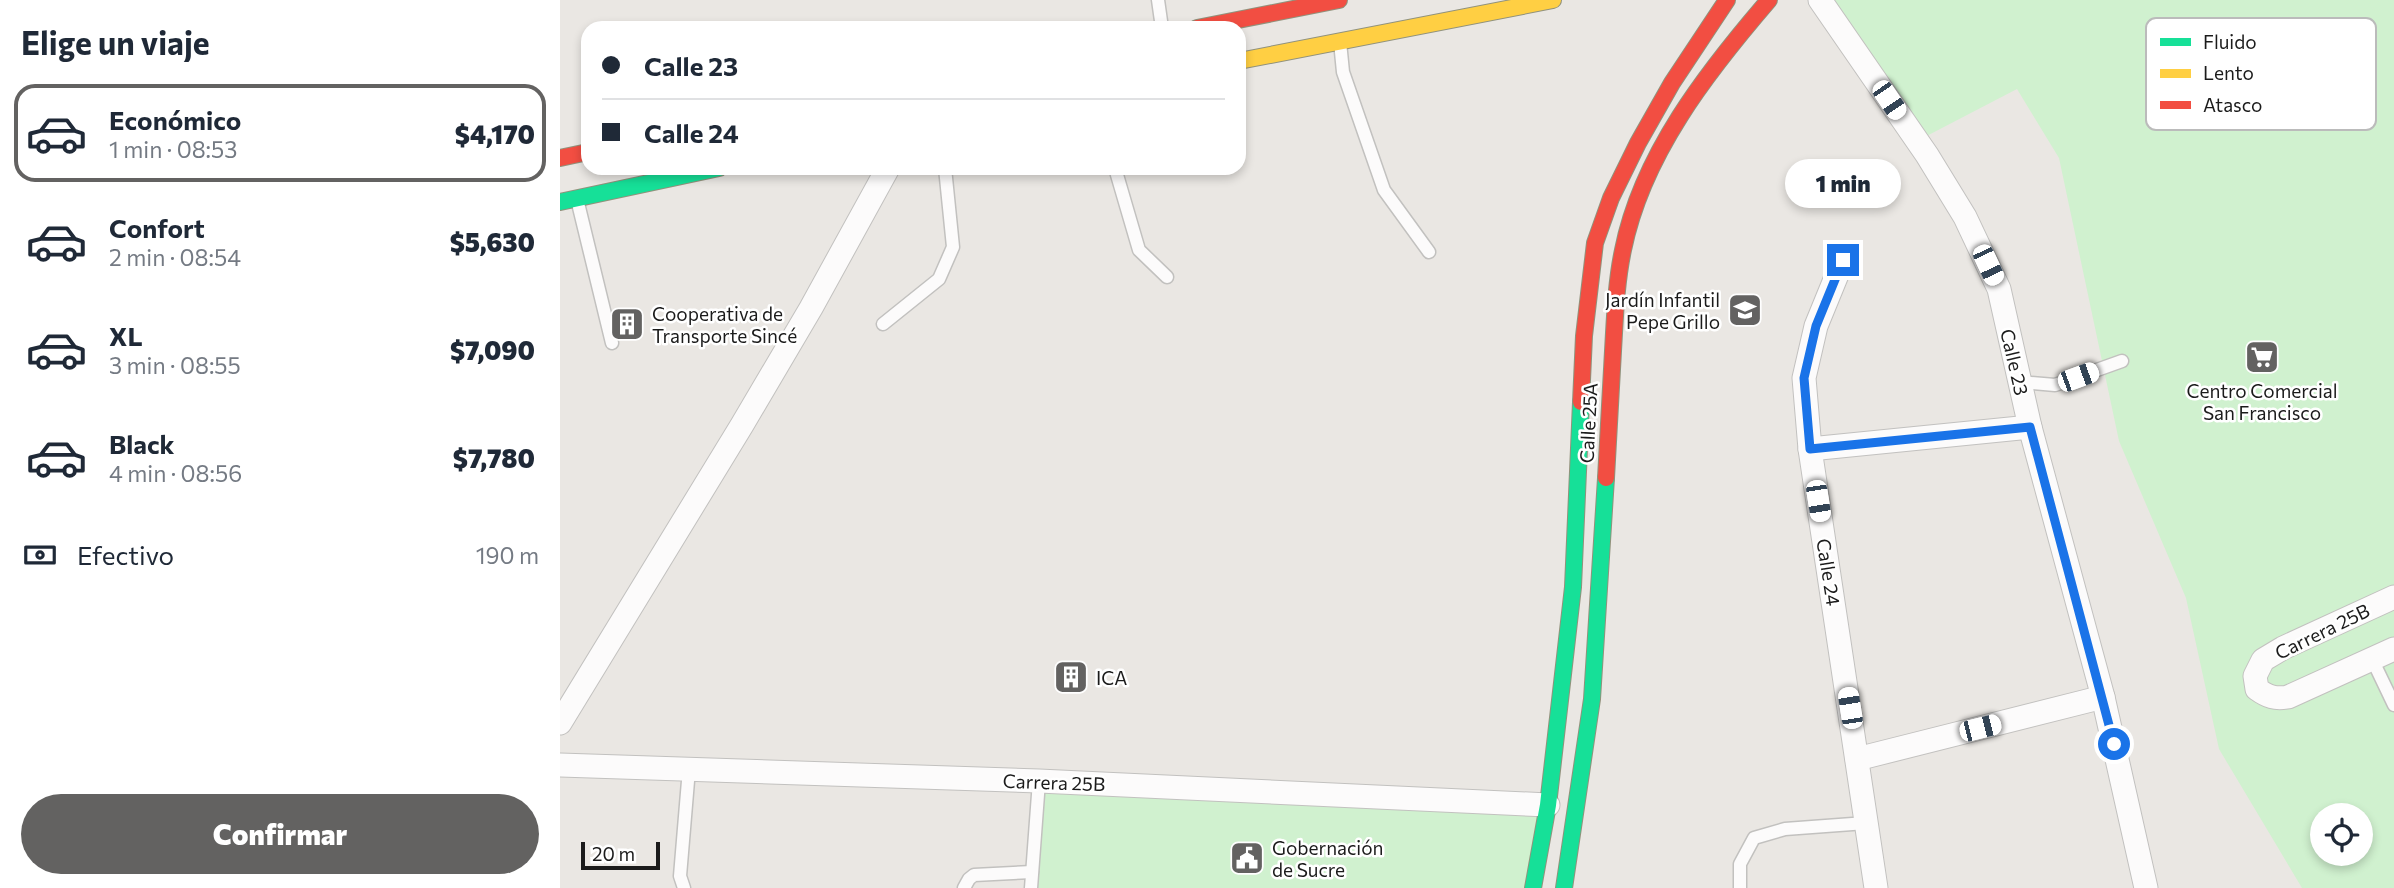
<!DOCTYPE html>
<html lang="es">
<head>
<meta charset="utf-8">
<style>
	body { margin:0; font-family:Commissioner,sans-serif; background:#f2f2f3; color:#1f2937; height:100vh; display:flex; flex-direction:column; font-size:26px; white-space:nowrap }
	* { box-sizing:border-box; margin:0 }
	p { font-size:23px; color:#747a83 }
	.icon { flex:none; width:38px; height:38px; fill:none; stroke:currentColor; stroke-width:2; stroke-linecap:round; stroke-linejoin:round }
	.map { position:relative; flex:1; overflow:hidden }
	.panel { display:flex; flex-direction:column; background:#fff; width:560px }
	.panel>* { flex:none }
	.banner { position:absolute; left:21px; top:21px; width:665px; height:154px; border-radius:21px; box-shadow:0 4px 10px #0003; display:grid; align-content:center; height:154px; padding:0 21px; background:#fff }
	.fabs { position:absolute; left:1750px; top:803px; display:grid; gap:14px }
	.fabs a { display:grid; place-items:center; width:63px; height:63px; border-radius:50%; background:#fff; box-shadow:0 4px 10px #0003; font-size:35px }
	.scale { position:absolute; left:21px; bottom:18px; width:79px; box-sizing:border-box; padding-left:7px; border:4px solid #1b1b1b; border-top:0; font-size:19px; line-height:24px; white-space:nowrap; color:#1b1b1b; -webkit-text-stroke:5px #fff; paint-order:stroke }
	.end { position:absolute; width:32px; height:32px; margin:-16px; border:9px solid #1a73e8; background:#fff; box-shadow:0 0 0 4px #fff }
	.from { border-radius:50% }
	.bubble { position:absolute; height:49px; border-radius:24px; background:#fff; box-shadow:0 4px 10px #0003; font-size:23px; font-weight:800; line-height:49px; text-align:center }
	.car { position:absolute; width:21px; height:42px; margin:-21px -10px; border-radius:9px; box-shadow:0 0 5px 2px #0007; background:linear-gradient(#fff 24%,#345 0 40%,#fff 0 76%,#345 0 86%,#fff 0) }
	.banner b { display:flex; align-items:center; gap:24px; height:66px; font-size:26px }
	.banner b+b { border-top:2px solid #e0e1e3 }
	.banner i { width:18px; height:18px; background:#1f2937 }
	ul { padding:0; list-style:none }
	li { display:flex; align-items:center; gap:21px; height:98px; margin:0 14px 10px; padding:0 7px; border:4px solid transparent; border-radius:21px }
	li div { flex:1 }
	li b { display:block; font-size:26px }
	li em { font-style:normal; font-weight:800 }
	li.selected { border-color:#636261 }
	li>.icon { width:63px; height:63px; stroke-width:1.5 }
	h2 { padding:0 21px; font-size:32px; line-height:84px }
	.pay { display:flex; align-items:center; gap:18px; height:77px; padding:0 21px; font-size:26px }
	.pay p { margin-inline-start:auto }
	.action { display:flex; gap:14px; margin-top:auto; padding:14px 21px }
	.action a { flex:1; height:80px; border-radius:42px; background:#636261; color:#fff; font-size:28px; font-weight:800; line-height:80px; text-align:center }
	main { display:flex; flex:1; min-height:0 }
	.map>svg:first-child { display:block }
	.park { fill:#d0f1cf; fill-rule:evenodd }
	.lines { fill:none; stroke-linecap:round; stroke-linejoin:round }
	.lane-casing { stroke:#c2c1bf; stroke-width:15 }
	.street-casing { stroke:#c2c1bf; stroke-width:25 }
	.fast-casing { stroke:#91927c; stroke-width:18 }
	.slow-casing { stroke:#91927c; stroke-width:18 }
	.jam-casing { stroke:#91927c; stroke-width:18 }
	.lane { stroke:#fcfbfb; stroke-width:12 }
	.street { stroke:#fcfbfb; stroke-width:23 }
	.fast { stroke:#16e098; stroke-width:16 }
	.slow { stroke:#ffcf43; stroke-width:16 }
	.jam { stroke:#f24e42; stroke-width:16 }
	.route { stroke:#1a73e8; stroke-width:9 }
	.labels { text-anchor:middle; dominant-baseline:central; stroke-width:5; stroke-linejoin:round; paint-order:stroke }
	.poi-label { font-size:19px; fill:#1b1b1b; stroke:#fff; text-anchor:start }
	.street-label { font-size:19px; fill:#1b1b1b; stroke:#fff }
	.key { fill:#fff; stroke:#bbb; stroke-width:2 }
	.key-label { font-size:19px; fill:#1b1b1b }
</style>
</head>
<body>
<main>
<section class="panel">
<h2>Elige un viaje</h2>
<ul>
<li class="selected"><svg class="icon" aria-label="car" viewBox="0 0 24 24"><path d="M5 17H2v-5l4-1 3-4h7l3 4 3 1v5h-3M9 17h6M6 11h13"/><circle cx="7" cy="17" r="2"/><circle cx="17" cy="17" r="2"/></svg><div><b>Económico</b><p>1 min · 08:53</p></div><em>$4,170</em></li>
<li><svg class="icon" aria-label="car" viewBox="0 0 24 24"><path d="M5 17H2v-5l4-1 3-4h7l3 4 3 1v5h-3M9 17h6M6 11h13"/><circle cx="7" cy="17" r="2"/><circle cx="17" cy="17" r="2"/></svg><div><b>Confort</b><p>2 min · 08:54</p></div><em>$5,630</em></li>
<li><svg class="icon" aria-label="car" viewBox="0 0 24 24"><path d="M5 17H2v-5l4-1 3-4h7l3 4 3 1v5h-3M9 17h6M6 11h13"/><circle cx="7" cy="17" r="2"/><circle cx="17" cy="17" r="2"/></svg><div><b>XL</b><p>3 min · 08:55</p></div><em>$7,090</em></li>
<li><svg class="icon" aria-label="car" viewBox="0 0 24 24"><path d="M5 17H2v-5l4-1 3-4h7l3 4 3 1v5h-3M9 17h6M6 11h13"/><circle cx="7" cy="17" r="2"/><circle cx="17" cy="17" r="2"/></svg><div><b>Black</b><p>4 min · 08:56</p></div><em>$7,780</em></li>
</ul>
<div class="pay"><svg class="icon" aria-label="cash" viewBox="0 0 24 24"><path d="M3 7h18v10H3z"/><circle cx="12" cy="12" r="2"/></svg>Efectivo<p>190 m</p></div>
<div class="action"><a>Confirmar</a></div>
</section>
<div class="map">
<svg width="1834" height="888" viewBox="0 0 1834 888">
	<rect width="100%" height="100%" fill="#eae7e3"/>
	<g class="park">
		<path d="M1260,0H1834V888H1742L1659,749L1626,598L1559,441L1499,158L1457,89L1357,141ZM1762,816H1801V854H1762Z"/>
		<path d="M479,781L988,805L972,888H471Z"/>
	</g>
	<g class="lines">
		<g class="lane-casing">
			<g id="lane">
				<path d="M598,0L602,28"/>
				<path d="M780,42L783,72L824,190L869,252"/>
				<path d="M555,168L579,250L607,277"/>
				<path d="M17,199L52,343"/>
				<path d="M323,324L379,279L393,247L385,168"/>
				<path d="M1459,382L1495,385L1562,361"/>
				<path d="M1812,659L1834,705"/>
				<path d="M124,888L120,876L129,769"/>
				<path d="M404,888L409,879L414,875L472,872"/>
				<path d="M471,888L479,781"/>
				<path d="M1180,888V864L1194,838L1225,829L1306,823"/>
			</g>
		</g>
		<g class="street-casing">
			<g id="street">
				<path d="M1260,0L1367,155L1405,217L1439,289L1470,427L1543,697L1586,888"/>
				<path d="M1283,260L1256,326L1244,378L1250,449L1316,888"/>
				<path d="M1250,449L1470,427"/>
				<path d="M1834,597L1723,648L1703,660L1695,676L1697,689C1708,697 1715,699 1728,697L1834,649"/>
				<path d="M0,723L182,425L251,308L328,168"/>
				<path d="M1297,759L1543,697"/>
				<path d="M0,765L479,781L988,805"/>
			</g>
		</g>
		<g class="fast-casing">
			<g id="fast">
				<path d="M0,202L159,168"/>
				<path d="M973,888L988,805L1013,587L1021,402"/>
				<path d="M1004,888L1032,699L1046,478"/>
			</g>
		</g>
		<g class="slow-casing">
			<path id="slow" d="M679,61L993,0"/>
		</g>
		<g class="jam-casing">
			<g id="jam">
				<path d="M637,28L779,0"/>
				<path d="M0,158L28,152"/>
				<path d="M1021,402L1024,336L1035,243L1051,198L1078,143L1112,83L1167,0"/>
				<path d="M1046,478C1048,436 1051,393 1053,351C1055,317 1056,283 1063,250C1082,155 1147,72 1209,0"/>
			</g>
		</g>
		<use href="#lane" class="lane"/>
		<use href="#street" class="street"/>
		<use href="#fast" class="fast"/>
		<use href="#slow" class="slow"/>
		<use href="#jam" class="jam"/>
	</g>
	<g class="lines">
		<path class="route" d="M1283,260L1256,326L1244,378L1250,449L1470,427L1554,744"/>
	</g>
	<defs>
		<g id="school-square" transform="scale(1.75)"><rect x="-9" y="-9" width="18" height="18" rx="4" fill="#636261" stroke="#fff"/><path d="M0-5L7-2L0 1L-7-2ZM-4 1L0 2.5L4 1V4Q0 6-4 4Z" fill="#fff"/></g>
		<g id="building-square" transform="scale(1.75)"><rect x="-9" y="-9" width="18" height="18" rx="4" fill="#636261" stroke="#fff"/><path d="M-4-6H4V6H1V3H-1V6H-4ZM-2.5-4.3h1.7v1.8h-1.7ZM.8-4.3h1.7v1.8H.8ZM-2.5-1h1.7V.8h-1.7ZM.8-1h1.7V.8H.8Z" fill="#fff"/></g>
		<g id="supermarket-square" transform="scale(1.75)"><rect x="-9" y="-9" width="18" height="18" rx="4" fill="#636261" stroke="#fff"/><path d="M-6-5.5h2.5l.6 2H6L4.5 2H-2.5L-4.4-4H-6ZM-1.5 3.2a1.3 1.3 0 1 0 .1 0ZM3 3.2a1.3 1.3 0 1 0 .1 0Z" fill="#fff"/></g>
		<g id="civic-square" transform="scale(1.75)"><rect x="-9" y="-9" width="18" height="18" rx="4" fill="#636261" stroke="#fff"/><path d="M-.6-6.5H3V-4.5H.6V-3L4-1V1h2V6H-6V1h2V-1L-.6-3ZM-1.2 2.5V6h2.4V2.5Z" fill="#fff"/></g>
	</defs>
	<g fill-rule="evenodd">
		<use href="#school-square" x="1185" y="310"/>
		<use href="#building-square" x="67" y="324"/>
		<use href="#supermarket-square" x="1702" y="357"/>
		<use href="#building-square" x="511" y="677"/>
		<use href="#civic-square" x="687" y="858"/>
	</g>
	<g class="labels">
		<g class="poi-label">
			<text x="1160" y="299" text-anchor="end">Jardín Infantil<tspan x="1160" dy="22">Pepe Grillo</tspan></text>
			<text x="92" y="313">Cooperativa de<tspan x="92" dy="22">Transporte Sincé</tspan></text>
			<text x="1702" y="390" text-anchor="middle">Centro Comercial<tspan x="1702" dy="22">San Francisco</tspan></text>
			<text x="536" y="677">ICA</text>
			<text x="712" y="847">Gobernación<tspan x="712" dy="22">de Sucre</tspan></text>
		</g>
		<g class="street-label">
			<text transform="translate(1455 362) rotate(77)">Calle 23</text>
			<text transform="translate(1028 423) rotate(-87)">Calle 25A</text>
			<text transform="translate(1269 572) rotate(81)">Calle 24</text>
			<text transform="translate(1762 631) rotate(-26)">Carrera 25B</text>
			<text transform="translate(494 782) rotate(2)">Carrera 25B</text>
		</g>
	</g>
	<rect x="1586" y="18" width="230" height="112" rx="10" class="key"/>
	<rect x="1600" y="38" width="31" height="8" fill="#16e098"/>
	<rect x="1600" y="69" width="31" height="9" fill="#ffcf43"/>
	<rect x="1600" y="101" width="31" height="8" fill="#f24e42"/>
	<g class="key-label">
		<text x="1643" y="49">Fluido</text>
		<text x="1643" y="80">Lento</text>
		<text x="1643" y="112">Atasco</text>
	</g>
</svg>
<div class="fabs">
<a><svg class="icon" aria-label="locate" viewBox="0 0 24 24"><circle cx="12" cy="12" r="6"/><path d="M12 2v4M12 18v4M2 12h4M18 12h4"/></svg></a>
</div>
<div class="scale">20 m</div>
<i class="end from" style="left:1554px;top:744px"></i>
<i class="end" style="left:1283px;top:260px"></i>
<div class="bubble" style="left:1225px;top:159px;width:116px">1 min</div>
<i class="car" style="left:1329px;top:100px;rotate:146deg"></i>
<i class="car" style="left:1428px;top:265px;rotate:155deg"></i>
<i class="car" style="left:1518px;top:377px;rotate:70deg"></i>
<i class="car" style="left:1258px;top:501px;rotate:171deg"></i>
<i class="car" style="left:1290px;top:708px;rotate:351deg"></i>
<i class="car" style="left:1420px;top:728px;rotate:76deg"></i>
<div class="banner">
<b><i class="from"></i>Calle 23</b>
<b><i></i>Calle 24</b>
</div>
</div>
</main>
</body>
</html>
